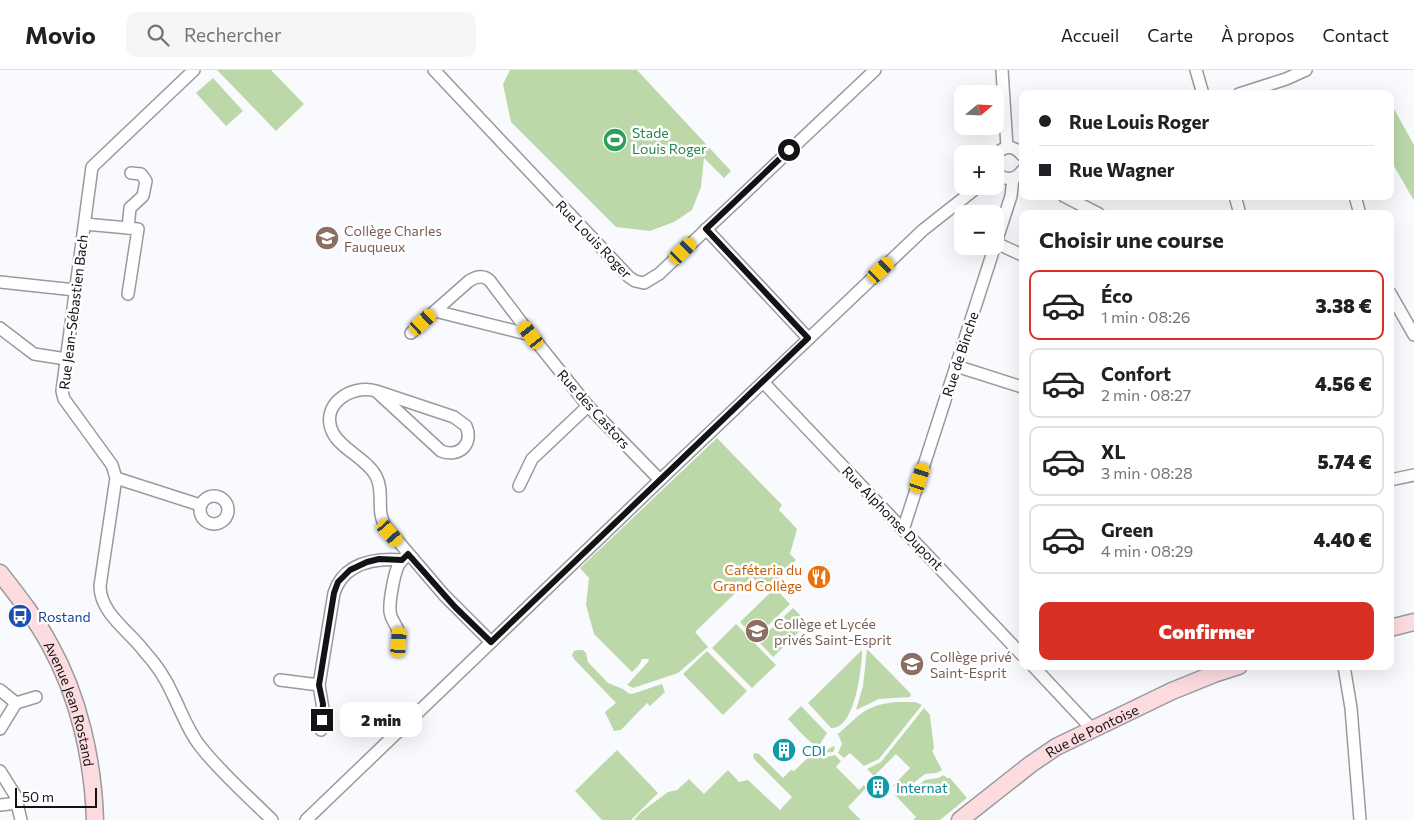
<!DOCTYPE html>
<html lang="fr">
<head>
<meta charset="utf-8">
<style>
	body { margin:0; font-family:Commissioner,sans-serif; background:#f6f6f6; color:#202124; height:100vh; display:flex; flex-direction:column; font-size:19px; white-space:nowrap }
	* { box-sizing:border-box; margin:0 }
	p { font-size:16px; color:#757577 }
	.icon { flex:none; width:28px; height:28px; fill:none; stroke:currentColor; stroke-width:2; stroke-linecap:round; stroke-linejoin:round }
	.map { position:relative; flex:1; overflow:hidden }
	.details { position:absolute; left:1019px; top:140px; width:375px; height:460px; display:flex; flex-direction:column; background:#fff; border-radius:10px; box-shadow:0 5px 20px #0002 }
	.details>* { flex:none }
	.hud { position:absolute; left:1019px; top:20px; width:375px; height:110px; border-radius:10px; box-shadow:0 5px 20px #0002; display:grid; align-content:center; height:110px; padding:0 20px; background:#fff }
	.needle { width:32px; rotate:71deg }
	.controls { position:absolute; left:954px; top:15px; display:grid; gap:10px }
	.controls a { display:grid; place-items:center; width:50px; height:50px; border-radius:10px; background:#fff; box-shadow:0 5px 20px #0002; font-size:25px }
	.scale { position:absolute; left:15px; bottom:12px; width:82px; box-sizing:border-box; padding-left:5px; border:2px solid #121314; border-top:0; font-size:14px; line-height:18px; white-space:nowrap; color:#121314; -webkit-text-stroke:4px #fff; paint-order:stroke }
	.end { position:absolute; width:22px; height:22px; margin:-11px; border:6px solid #121314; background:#fff; box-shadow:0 0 0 2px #fff }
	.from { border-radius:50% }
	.bubble { position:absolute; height:35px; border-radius:10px; background:#fff; box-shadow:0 5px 20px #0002; font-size:16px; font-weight:800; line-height:35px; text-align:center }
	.car { position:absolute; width:15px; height:30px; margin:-15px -8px; border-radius:6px; box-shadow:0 0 4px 1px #0007; background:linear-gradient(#f5c518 24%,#345 0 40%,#f5c518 0 76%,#345 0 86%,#f5c518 0) }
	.hud b { display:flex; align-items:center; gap:18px; height:48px; font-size:19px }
	.hud b+b { border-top:1px solid #e0e0e0 }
	.hud i { width:12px; height:12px; background:#202124 }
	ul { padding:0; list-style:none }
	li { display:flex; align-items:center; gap:15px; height:70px; margin:0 10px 8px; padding:0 10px; border:2px solid #e0e0e0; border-radius:10px }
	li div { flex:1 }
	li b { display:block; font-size:19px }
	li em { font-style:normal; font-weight:800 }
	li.selected { border-color:#d93025 }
	li>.icon { width:45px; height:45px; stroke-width:1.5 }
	h2 { padding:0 20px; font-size:22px; line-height:60px }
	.action { display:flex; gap:10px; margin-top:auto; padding:10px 20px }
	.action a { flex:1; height:58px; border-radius:10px; background:#d93025; color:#fff; font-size:20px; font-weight:800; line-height:58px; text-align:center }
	header { display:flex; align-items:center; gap:30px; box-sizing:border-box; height:70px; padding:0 25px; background:#fff; border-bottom:1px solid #e0e0e0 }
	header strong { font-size:24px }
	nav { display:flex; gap:28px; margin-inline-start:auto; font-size:18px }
	.search { width:350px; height:45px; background:#f6f6f6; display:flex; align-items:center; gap:12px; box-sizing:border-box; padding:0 18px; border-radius:10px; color:#757577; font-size:19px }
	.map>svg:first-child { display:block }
	.green { fill:#bcd8a9 }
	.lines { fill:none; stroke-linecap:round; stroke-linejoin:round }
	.street-casing { stroke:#999a9f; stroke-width:14 }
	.secondary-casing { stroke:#999a9f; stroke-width:19 }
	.street { stroke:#fff; stroke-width:11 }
	.secondary { stroke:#fcdcdf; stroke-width:16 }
	.route { stroke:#121314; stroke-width:6 }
	.labels { text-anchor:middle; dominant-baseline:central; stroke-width:5; stroke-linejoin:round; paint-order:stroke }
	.leisure-label { font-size:14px; fill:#27864d; stroke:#fff; text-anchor:start }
	.education-label { font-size:14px; fill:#785e54; stroke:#fff; text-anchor:start }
	.street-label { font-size:14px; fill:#121314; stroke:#fff }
	.food-label { font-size:14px; fill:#c56008; stroke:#fff; text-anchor:end }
	.transit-label { font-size:14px; fill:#164399; stroke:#fff; text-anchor:start }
	.culture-label { font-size:14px; fill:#0d838f; stroke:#fff; text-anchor:start }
</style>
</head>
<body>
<header>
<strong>Movio</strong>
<div class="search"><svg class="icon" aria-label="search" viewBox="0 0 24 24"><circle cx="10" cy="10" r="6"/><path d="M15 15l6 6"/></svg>Rechercher</div>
<nav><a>Accueil</a><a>Carte</a><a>À propos</a><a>Contact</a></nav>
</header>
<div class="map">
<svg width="1414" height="750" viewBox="0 0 1414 750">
	<rect width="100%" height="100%" fill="#f9fafe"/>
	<g class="green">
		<path d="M217,0H271L304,34L276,61Z"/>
		<path d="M510,0H637L731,101L724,108L704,88L701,117L692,140L674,152L650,161L616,157L511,52L503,14Z"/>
		<path d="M213,8L243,41L226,56L196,23Z"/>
		<path d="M1390,36L1394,39L1414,75V129H1413L1390,89Z"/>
		<path d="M717,368L782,435L779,440L797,459L790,484L796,490L766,522L752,507L695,562L708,577L678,603L633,618L627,615L648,592L649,589H642L639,595L632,602L594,564L586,535L589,508L580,498Z"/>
		<path d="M775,518L790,534L755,568L740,552Z"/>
		<path d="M793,538L808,553L773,587L758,571Z"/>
		<path d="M736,554L776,595L752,618L712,578Z"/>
		<path d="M867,579L911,624L910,627L879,629L856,640L863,616Z"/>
		<path d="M578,580H583L586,583L588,592L608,613L623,619L628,623L632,624L662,614L665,622L650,636L647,633L621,660L614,661L605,642L616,633L574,589L572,585L574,581Z"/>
		<path d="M862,580C862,597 855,660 831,658L808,633Z"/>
		<path d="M707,581L747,621L723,645L683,604Z"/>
		<path d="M896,632H915L922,635L879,689L864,696L850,683L844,688L838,683L842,674L838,664C860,645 865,635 896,632Z"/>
		<path d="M801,636L827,663L820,674V678L826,681L833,676L835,678L833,682C819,686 797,658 788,649Z"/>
		<path d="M924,638L930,645L934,679L932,681L942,700L937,703L925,704L906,719L903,720V718L893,716L910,698L896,684L874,706L867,699L881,692Z"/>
		<path d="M617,680L658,723L631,750H602L575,721Z"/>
		<path d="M815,681L826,687L835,685L841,691L836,697L859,720L864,715L866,718L848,737L861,750H634L641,742L668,722L677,720L689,709L704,724L728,700L739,712L748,710L780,740L792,727L754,689L753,685L755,683L759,684L783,708L791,700L794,701Z"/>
		<path d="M944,705L947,708H950L967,728L940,750H913L916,747L894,724L905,726L925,710L938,708Z"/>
	</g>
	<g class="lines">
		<g class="street-casing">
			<g id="street">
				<path d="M194,0L92,97L62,321L64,329L112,395L116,408L100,516C100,543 129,561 144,581C156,594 166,609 173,625C182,643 188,661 200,676C221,703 248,726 272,750"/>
				<path d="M434,0L629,207L635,211L644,213L659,204L875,0"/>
				<path d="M1002,0L1007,77"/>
				<path d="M1196,0L1203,24"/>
				<path d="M1239,24L1286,9L1306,0"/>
				<path d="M995,86C1003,75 1014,75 1022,85"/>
				<path d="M995,101C1003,111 1015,111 1022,101"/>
				<path d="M1064,126L1099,144"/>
				<path d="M1235,126L1240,144"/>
				<path d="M1355,126L1360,144"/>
				<path d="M85,154L128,158"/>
				<path d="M706,159L808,268"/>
				<path d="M996,173L1022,185"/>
				<path d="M0,212L75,220"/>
				<path d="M1390,223L1414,265"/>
				<path d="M128,224L138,159L128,158L130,138L143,126L146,111L141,104L131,103"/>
				<path d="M435,241L469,211C477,206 484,205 490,211L531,265"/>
				<path d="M0,258L34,284L66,289"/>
				<path d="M411,263L435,241L531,265L588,336L660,410"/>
				<path d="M956,296L1022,317"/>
				<path d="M763,312L1022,585"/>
				<path d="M376,321L441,381C459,388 474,374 466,356L454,347L376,321C351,314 319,335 333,363C341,379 367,389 376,406C385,423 375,441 386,457L444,525L491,572"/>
				<path d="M116,408L200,435"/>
				<path d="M1390,410L1414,405"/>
				<path d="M519,416L532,389L588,336"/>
				<circle cx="214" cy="440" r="14"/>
				<path d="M903,460L1011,126L1013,108"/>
				<path d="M399,572C400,554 392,555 390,542C389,532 394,503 399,494C401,491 404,488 407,485"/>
				<path d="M1033,596L1092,659"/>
				<path d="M1344,596L1351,638L1360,750"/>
				<path d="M280,610L319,615"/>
				<path d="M0,620L16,633L0,659"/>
				<path d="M16,633L36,627"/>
				<path d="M321,660L323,639L319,615L334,523C344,493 374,488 402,490"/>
				<path d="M0,701L15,725L21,750"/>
				<path d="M0,735L18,733"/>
				<path d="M306,750L660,410L923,160L979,116"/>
			</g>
		</g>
		<g class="secondary-casing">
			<g id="secondary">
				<path id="s1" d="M0,503C18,526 36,549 50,575C79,627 93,690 95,750"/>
				<path d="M1390,558L1414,552"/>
				<path id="s2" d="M960,750L1031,694L1056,677L1172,621L1214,604L1239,596"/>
			</g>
		</g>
		<use href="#street" class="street"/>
		<use href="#secondary" class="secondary"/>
	</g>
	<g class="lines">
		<path class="route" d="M322,650L323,634L319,615L334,523L338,512L350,500L367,492L379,489L402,490L408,484L455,537L491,572L808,268L706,159L789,80"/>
	</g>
	<defs>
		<g id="stadium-disc" transform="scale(1.25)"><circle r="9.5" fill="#2e9e5b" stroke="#fff"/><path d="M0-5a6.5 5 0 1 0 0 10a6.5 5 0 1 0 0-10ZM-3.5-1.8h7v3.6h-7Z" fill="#fff"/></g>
		<g id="school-disc" transform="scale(1.25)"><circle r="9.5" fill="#8d6e63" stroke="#fff"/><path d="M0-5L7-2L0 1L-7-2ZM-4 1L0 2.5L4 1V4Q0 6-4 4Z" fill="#fff"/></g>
		<g id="restaurant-disc" transform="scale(1.25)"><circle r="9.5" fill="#e8710a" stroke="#fff"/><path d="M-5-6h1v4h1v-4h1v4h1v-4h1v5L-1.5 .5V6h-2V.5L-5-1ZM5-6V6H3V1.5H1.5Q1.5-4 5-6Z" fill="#fff"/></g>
		<g id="bus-disc" transform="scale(1.25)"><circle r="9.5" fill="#1a4fb4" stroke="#fff"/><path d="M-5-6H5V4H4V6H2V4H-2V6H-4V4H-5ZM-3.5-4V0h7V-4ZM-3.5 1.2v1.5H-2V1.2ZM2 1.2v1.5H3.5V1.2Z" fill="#fff"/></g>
		<g id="building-disc" transform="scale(1.25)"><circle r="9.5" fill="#0f9aa8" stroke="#fff"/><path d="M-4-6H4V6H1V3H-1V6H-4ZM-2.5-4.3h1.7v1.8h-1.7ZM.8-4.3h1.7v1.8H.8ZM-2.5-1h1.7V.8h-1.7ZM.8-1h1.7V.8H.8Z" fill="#fff"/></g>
	</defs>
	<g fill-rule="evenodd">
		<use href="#stadium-disc" x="615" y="70"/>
		<use href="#school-disc" x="327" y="168"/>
		<use href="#restaurant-disc" x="819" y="507"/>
		<use href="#bus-disc" x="20" y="546"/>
		<use href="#school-disc" x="757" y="561"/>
		<use href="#school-disc" x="912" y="594"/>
		<use href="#building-disc" x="784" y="680"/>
		<use href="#building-disc" x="878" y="717"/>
	</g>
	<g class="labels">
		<g class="leisure-label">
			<text x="632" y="62">Stade<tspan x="632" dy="16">Louis Roger</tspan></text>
		</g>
		<g class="education-label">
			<text x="344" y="160">Collège Charles<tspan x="344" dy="16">Fauqueux</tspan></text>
			<text x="774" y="553">Collège et Lycée<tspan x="774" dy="16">privés Saint-Esprit</tspan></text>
			<text x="930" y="586">Collège privé<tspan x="930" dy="16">Saint-Esprit</tspan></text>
		</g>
		<g class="street-label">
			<text transform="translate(594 169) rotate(46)">Rue Louis Roger</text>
			<text transform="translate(73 242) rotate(-83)">Rue Jean-Sébastien Bach</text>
			<text transform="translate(960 284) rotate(-72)">Rue de Binche</text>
			<text transform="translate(594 339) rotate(48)">Rue des Castors</text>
			<text transform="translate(893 448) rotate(46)">Rue Alphonse Dupont</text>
			<text stroke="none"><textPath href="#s1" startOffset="150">Avenue Jean Rostand</textPath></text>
			<text stroke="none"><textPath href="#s2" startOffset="160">Rue de Pontoise</textPath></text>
		</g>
		<g class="food-label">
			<text x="802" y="499">Caféteria du<tspan x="802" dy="16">Grand Collège</tspan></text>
		</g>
		<g class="transit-label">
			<text x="38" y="546">Rostand</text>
		</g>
		<g class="culture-label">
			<text x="802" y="680">CDI</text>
			<text x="896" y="717">Internat</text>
		</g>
	</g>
</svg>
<div class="controls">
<a><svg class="needle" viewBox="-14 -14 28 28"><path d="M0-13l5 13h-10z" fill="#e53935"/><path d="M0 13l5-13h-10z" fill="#757577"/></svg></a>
<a>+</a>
<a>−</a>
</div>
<div class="scale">50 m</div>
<i class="end from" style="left:789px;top:80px"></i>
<i class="end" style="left:322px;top:650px"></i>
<div class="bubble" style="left:340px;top:632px;width:82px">2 min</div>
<i class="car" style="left:683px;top:181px;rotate:46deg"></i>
<i class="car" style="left:881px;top:200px;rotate:47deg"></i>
<i class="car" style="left:423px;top:252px;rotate:48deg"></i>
<i class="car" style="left:531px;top:265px;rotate:323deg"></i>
<i class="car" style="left:920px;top:408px;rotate:18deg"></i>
<i class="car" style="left:390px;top:463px;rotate:139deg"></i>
<i class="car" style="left:399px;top:572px;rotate:4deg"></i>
<div class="hud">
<b><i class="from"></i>Rue Louis Roger</b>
<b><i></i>Rue Wagner</b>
</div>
<section class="details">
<h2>Choisir une course</h2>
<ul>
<li class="selected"><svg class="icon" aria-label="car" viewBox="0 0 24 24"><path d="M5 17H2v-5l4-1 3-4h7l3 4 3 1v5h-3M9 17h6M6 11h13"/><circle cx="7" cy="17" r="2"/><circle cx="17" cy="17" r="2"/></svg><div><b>Éco</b><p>1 min · 08:26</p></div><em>3.38 €</em></li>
<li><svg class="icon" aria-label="car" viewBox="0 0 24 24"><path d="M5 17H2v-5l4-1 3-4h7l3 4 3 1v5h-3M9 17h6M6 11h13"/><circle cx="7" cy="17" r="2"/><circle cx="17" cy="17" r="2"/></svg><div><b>Confort</b><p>2 min · 08:27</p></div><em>4.56 €</em></li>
<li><svg class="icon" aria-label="car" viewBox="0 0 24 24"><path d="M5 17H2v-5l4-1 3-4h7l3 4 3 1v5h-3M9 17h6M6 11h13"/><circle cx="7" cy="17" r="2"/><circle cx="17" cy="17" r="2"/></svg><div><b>XL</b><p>3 min · 08:28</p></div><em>5.74 €</em></li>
<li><svg class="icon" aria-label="car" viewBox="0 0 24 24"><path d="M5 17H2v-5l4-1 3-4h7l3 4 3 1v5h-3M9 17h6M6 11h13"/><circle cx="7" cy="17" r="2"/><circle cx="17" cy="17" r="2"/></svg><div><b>Green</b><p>4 min · 08:29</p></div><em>4.40 €</em></li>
</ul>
<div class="action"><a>Confirmer</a></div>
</section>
</div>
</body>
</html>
